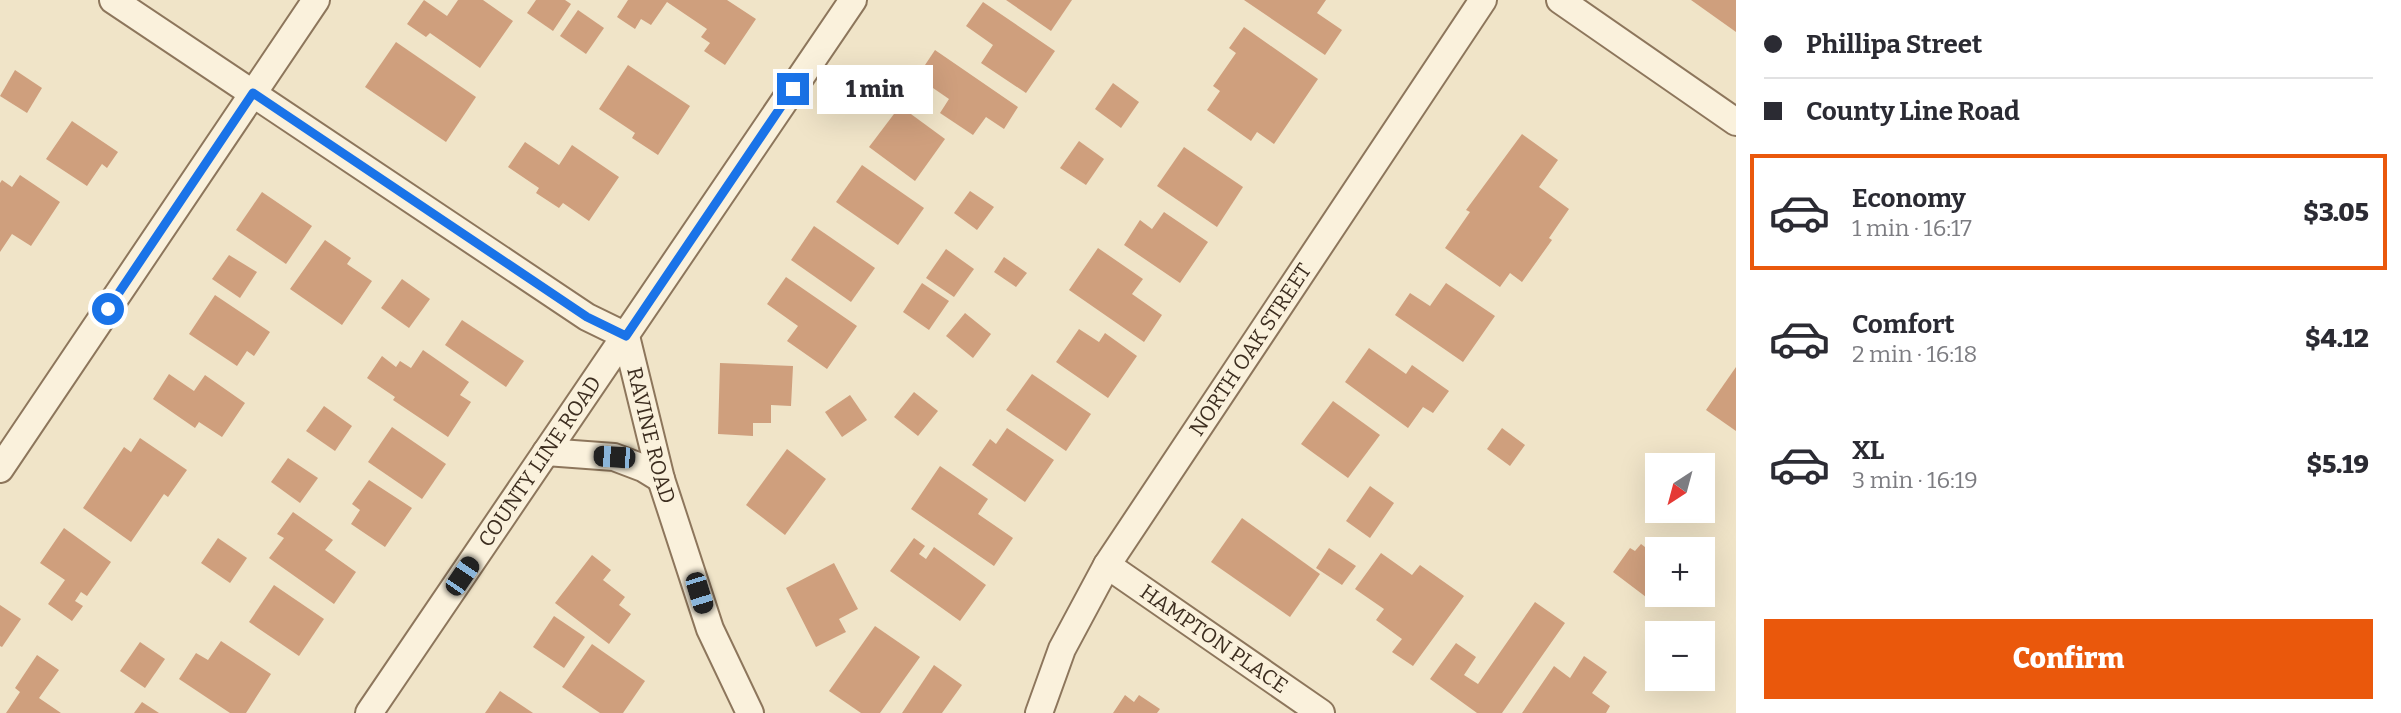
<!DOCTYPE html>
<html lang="en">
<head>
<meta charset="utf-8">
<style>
	body { margin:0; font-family:Bitter,serif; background:#f7f7f7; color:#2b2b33; height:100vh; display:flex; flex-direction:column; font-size:26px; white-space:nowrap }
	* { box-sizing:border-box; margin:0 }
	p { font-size:23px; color:#7c7c81 }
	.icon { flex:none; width:38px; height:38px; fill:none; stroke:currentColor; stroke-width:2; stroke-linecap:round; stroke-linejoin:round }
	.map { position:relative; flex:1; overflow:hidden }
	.side { display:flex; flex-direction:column; background:#fff; width:665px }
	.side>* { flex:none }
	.top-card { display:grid; align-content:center; height:154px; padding:0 28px; background:#fff }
	.needle { width:46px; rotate:216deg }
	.controls { position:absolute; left:1645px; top:453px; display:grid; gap:14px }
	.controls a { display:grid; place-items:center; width:70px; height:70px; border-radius:0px; background:#fff; box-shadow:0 7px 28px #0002; font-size:35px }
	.end { position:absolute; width:32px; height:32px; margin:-16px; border:9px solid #1a73e8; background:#fff; box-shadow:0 0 0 4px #fff }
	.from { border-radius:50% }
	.bubble { position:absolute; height:49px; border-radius:0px; background:#fff; box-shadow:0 7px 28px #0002; font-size:23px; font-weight:800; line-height:49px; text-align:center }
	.car { position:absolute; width:21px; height:42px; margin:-21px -10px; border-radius:9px; box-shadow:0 0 5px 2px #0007; background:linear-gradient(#222 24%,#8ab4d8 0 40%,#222 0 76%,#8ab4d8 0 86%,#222 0) }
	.top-card b { display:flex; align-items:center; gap:24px; height:66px; font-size:26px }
	.top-card b+b { border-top:2px solid #e1e1e2 }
	.top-card i { width:18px; height:18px; background:#2b2b33 }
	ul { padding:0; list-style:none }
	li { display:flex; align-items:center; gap:21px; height:116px; margin:0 14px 10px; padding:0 14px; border:4px solid transparent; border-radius:0px }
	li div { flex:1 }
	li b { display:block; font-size:26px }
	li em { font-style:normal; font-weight:800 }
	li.selected { border-color:#ea580c }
	li>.icon { width:63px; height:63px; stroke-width:1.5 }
	.primary-button { display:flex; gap:14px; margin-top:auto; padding:14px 28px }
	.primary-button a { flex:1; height:80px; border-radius:0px; background:#ea580c; color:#fff; font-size:28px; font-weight:800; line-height:80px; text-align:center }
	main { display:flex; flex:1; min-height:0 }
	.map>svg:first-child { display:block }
	.building { fill:#cf9f7d }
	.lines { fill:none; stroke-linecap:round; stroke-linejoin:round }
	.minor-casing { stroke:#8d765c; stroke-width:30 }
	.minor { stroke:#faf1dc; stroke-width:26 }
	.route { stroke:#1a73e8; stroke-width:9 }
	.labels { text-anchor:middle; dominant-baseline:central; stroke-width:5; stroke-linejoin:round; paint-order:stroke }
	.street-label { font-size:21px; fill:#3d2e20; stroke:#f7eed8 }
</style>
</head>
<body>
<main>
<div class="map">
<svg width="1736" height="713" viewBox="0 0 1736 713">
	<rect width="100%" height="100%" fill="#f0e4c8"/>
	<g class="building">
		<path d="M424,0L447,16L458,0H483L513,21L480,68L430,33L426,37L407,24Z"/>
		<path d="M536,0H565L571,4L553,31L527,13Z"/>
		<path d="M628,0H727L756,19L725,65L704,51L710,43L701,37L707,29L667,2L651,25L641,19L635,29L617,17Z"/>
		<path d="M1006,0H1072L1051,31Z"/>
		<path d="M1244,0H1326L1317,13L1342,30L1325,55Z"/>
		<path d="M1691,0H1736V32Z"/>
		<path d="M983,2L1055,51L1026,93L981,63L993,45L966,26Z"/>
		<path d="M578,10L604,28L586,54L560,36Z"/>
		<path d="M1244,27L1318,79L1274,144L1257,132L1251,141L1207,110L1220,91L1213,86L1236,53L1229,48Z"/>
		<path d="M396,42L476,97L446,142L365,87Z"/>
		<path d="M935,50L1018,107L1004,129L986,117L973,135L940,113L949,99L917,77Z"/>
		<path d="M628,65L690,106L658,155L632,138L635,133L599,109Z"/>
		<path d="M15,70L42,88L27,113L0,96Z"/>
		<path d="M1113,83L1139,102L1121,128L1095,109Z"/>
		<path d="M900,106L945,139L915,181L869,147Z"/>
		<path d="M72,121L118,152L107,168L102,164L87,186L46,159Z"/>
		<path d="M1522,134L1558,160L1539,187L1569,209L1549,238L1552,240L1522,282L1510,273L1500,287L1445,248L1470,212L1466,210Z"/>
		<path d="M1079,141L1104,159L1086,185L1060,168Z"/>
		<path d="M525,142L559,165L572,145L619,177L589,221L563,203L559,208L536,193L539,188L508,167Z"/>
		<path d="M1184,147L1243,187L1217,227L1157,186Z"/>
		<path d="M862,165L924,208L898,245L836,202Z"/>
		<path d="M20,175L60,202L31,246L12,234L0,252V183L2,180L12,187Z"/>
		<path d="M970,191L994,207L977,230L954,213Z"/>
		<path d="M262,192L312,226L286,264L236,230Z"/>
		<path d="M1164,212L1208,242L1180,283L1124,245L1140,220L1152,229Z"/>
		<path d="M814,226L875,268L851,302L791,260Z"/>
		<path d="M325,240L351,258L347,264L372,281L342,325L290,289Z"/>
		<path d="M1098,248L1143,279L1132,294L1162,315L1144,342L1069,290Z"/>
		<path d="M946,249L974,269L954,297L926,278Z"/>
		<path d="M229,255L257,272L240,298L212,279Z"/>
		<path d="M1004,257L1027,273L1016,287L994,272Z"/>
		<path d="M786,277L857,326L827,369L787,341L798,326L767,304Z"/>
		<path d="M402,279L430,299L409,328L381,308Z"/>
		<path d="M922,283L949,301L929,330L903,312Z"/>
		<path d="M1446,283L1495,316L1463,362L1395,315L1410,293L1430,306Z"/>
		<path d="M215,295L270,332L254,356L247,351L237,366L189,334Z"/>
		<path d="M965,313L991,334L973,358L946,336Z"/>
		<path d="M462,320L524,361L506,387L445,345Z"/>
		<path d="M1079,329L1099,342L1105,333L1137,356L1108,398L1056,362Z"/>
		<path d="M1369,348L1406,374L1412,365L1449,391L1433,413L1423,407L1408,428L1345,382Z"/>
		<path d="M423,350L469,382L460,395L471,402L448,437L393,400L395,397L367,378L382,356L396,367L400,361L411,368Z"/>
		<path d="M720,363L793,366L791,406L771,405V423H753V436L718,434Z"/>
		<path d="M1736,367V431L1706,410Z"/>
		<path d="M169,374L194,391L205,375L245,403L222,437L199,422L195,428L153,399Z"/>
		<path d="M1032,374L1091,414L1066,451L1006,410Z"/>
		<path d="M914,392L938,411L918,436L894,417Z"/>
		<path d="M850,395L867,420L842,437L825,412Z"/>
		<path d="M1333,401L1380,435L1348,478L1301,444Z"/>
		<path d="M324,406L352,426L335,451L306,431Z"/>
		<path d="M392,427L446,464L422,499L368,462Z"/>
		<path d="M1007,428L1054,460L1025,502L972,465L990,439L996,444Z"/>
		<path d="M1502,428L1525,445L1510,466L1487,449Z"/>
		<path d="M140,438L187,470L168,497L164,494L131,542L83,508L124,447L131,452Z"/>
		<path d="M787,449L826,479L785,535L746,505Z"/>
		<path d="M288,458L318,478L300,503L271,482Z"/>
		<path d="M940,466L988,499L978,514L1013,538L994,566L911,509Z"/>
		<path d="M369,480L412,508L385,547L351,524L360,510L352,504Z"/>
		<path d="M1370,486L1394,503L1370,538L1346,521Z"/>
		<path d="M293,512L333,540L325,550L356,572L334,604L269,558L284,538L277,534Z"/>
		<path d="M1242,518L1320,574L1290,617L1211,562Z"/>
		<path d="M64,528L111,562L87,596L81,592L75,601L83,606L72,621L48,604L65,580L40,563Z"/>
		<path d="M218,538L247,558L230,583L201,563Z"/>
		<path d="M914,538L925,546L919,554L926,559L934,547L986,585L960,621L890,571Z"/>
		<path d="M1641,544L1657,556V582L1646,597L1613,572L1630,548L1635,551Z"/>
		<path d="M1329,548L1356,566L1342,585L1316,568Z"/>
		<path d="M1381,553L1412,575L1420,565L1464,596L1413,666L1392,652L1402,639L1376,620L1384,609L1355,589Z"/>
		<path d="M592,555L611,570L603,580L625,597L619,605L631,614L609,644L555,603Z"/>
		<path d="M834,563L858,609L839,619L846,632L816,647L786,588Z"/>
		<path d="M274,585L324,619L299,656L249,622Z"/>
		<path d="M1535,602L1565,623L1502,713H1477L1430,679L1456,643L1476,657L1464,675L1478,684Z"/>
		<path d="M0,605L21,619L2,647L0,646Z"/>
		<path d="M554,616L585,637L564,668L533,647Z"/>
		<path d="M875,626L920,657L880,713H861L829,691Z"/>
		<path d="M221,641L271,674L246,713H230L179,679L196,653L208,660Z"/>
		<path d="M140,642L165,659L145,688L120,671Z"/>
		<path d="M592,644L645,681L623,713H600L562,687Z"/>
		<path d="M37,655L59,670L39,698L61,713H6L20,692L15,688Z"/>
		<path d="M1584,656L1607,672L1592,693L1610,706L1606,713H1522L1554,666L1570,678Z"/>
		<path d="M934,665L962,685L942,713H902Z"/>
		<path d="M500,691L533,713H485Z"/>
		<path d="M1125,695L1134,702L1139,695L1160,709L1157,713H1113Z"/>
		<path d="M142,702L159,713H134Z"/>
	</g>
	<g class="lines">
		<g class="minor-casing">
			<g id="minor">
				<path id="s1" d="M113,0L587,317L626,336L661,479L710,629L750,713"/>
				<path d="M1560,0L1736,122"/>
				<path d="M546,452L614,457L643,468L661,479"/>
				<path d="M0,469L316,0"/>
				<path id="s2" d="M1107,565L1321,713"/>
				<path id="s3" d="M369,713L853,0"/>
				<path id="s4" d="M1039,713L1062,649L1107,565L1483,0"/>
			</g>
		</g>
		<use href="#minor" class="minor"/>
	</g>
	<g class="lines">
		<path class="route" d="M108,309L253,93L587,317L626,336L793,89"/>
	</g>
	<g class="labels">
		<g class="street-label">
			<text stroke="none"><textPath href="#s4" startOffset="422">NORTH OAK STREET</textPath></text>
			<text stroke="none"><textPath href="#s1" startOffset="716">RAVINE ROAD</textPath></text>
			<text stroke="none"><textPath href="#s3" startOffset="304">COUNTY LINE ROAD</textPath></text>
			<text stroke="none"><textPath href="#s2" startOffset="130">HAMPTON PLACE</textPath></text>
		</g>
	</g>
</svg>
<div class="controls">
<a><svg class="needle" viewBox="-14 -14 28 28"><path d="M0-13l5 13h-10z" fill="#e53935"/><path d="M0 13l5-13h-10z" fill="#7c7c81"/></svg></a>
<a>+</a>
<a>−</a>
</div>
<i class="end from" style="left:108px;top:309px"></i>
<i class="end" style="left:793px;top:89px"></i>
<div class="bubble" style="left:817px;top:65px;width:116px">1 min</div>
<i class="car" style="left:614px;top:457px;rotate:274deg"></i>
<i class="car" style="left:462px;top:576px;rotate:34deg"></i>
<i class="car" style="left:699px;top:593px;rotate:163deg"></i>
</div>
<section class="side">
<div class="top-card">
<b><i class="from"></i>Phillipa Street</b>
<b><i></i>County Line Road</b>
</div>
<ul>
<li class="selected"><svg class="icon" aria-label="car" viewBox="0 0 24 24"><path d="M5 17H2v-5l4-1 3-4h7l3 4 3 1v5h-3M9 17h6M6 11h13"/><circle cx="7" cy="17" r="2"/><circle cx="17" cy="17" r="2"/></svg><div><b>Economy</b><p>1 min · 16:17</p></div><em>$3.05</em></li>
<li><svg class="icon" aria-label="car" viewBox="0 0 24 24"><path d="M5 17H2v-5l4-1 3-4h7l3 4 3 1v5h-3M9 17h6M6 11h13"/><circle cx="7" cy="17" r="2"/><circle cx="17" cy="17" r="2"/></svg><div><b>Comfort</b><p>2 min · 16:18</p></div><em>$4.12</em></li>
<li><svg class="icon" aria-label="car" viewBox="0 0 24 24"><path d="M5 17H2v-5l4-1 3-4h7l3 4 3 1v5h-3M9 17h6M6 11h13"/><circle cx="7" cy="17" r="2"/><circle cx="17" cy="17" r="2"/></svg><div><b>XL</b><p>3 min · 16:19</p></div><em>$5.19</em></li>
</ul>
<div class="primary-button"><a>Confirm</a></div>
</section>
</main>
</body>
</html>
